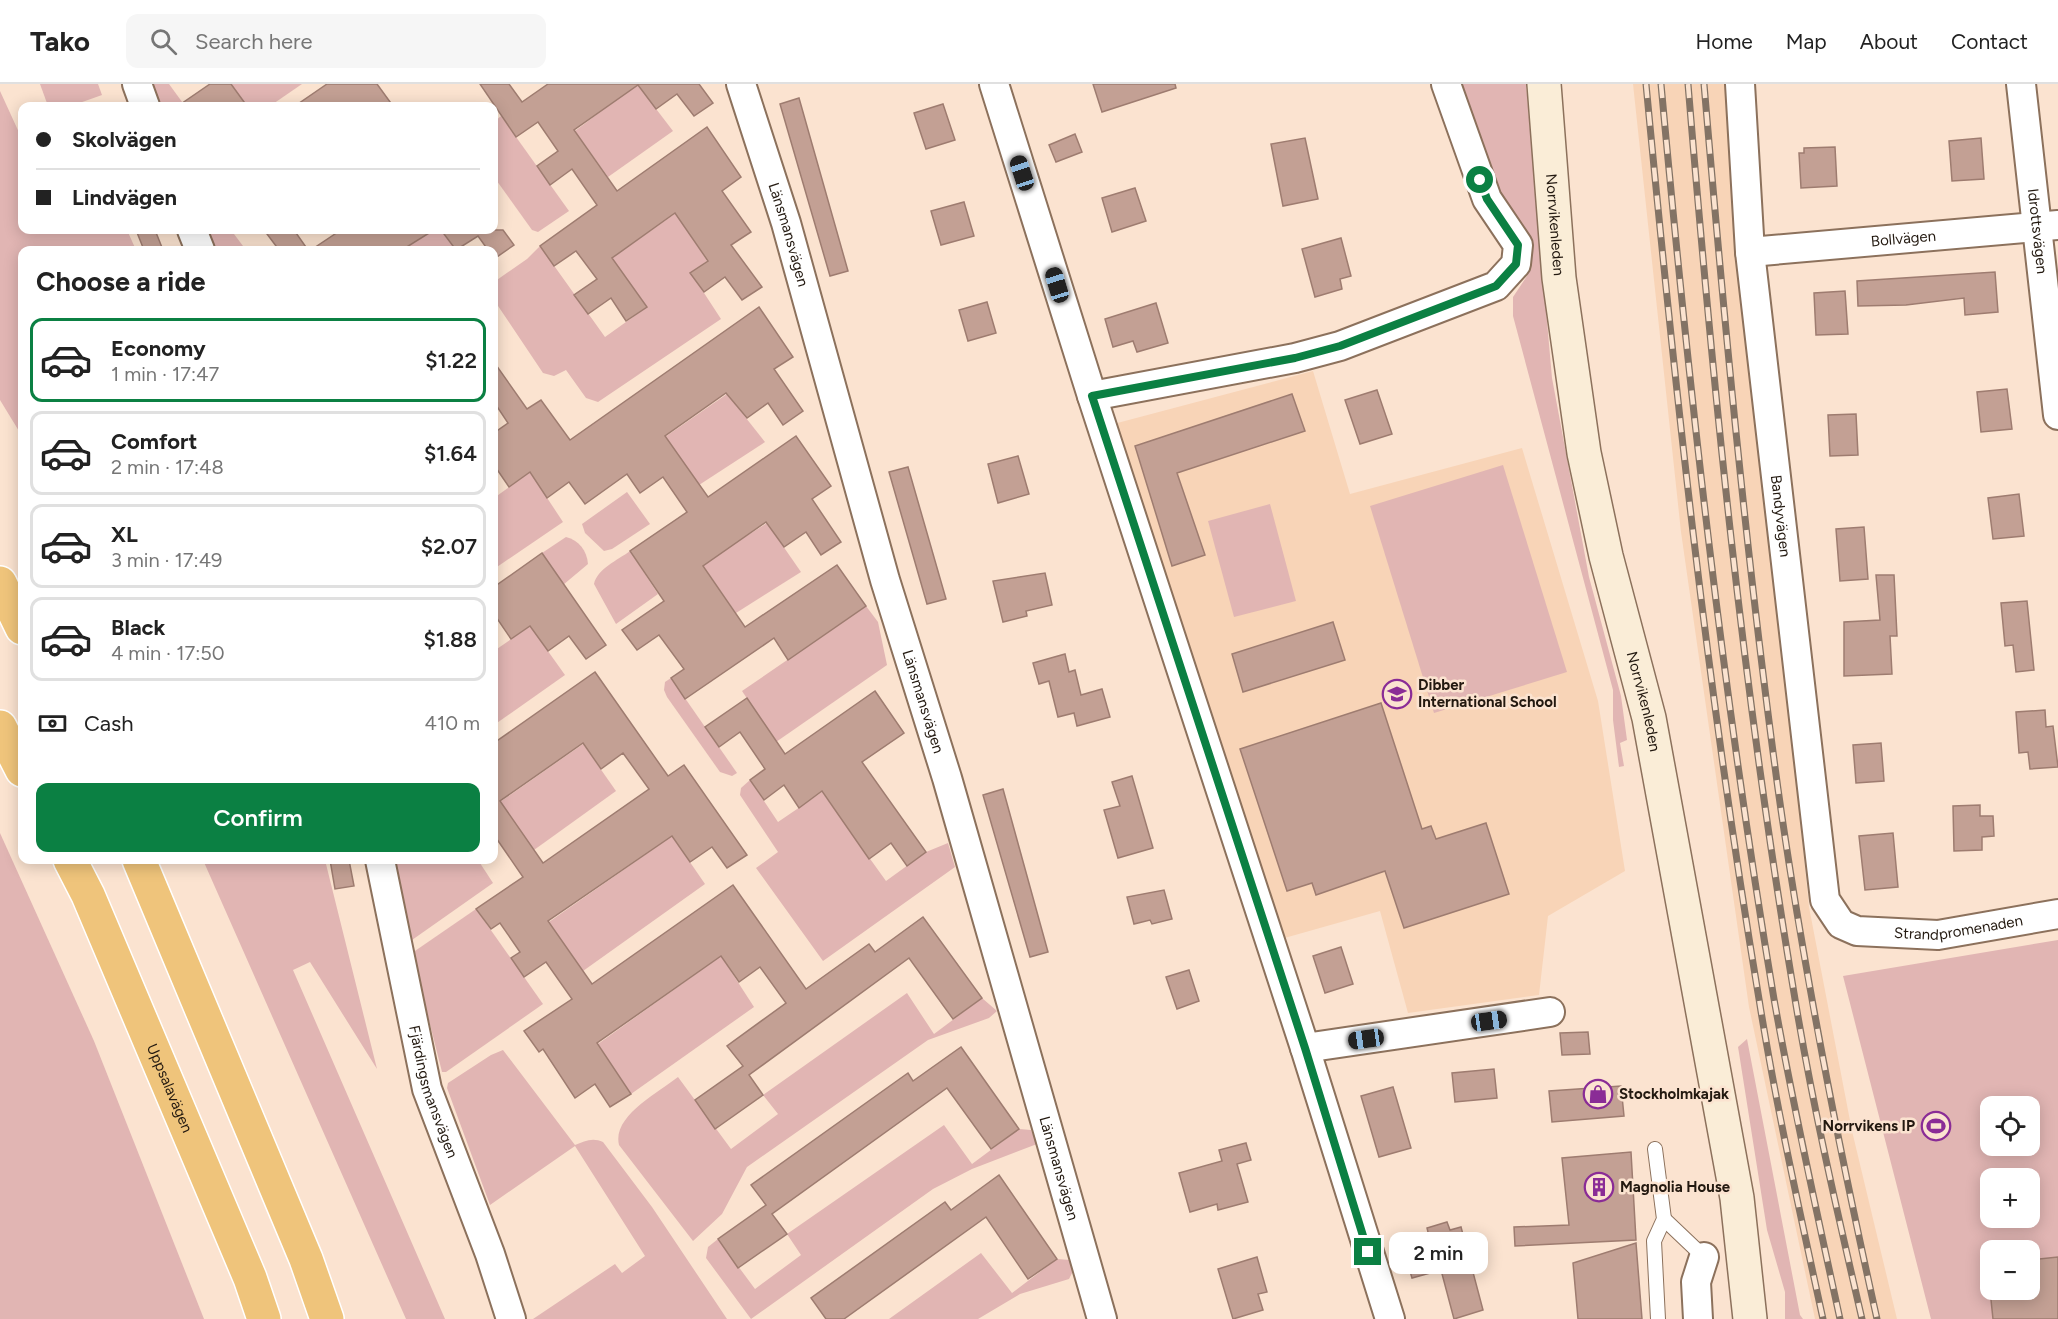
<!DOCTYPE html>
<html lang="en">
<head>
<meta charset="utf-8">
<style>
	body { margin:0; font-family:Figtree,sans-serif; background:#f6f6f6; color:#222; height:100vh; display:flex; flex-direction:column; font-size:22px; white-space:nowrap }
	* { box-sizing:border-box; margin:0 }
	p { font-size:20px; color:#767676 }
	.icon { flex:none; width:33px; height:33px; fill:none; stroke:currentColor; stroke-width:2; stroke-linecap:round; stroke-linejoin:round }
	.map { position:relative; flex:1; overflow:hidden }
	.panel { position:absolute; left:18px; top:162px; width:480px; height:618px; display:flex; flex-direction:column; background:#fff; border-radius:12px; box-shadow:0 3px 15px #0003 }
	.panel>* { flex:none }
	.banner { position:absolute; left:18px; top:18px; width:480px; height:132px; border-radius:12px; box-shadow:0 3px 15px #0003; display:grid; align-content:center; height:132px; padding:0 18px; background:#fff }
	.buttons { position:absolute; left:1980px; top:1012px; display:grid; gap:12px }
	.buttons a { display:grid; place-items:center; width:60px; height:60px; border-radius:12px; background:#fff; box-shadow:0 3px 15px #0003; font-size:30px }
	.end { position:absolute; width:27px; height:27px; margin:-14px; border:8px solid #0b8043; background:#fff; box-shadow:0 0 0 3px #fff }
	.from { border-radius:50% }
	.bubble { position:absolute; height:42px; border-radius:12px; background:#fff; box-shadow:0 3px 15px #0003; font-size:20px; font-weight:600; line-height:42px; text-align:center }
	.car { position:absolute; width:18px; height:36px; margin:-18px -9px; border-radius:8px; box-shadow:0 0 4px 2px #0007; background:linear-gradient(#222 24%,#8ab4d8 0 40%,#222 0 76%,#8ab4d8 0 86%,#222 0) }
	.banner b { display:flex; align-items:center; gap:21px; height:57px; font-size:22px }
	.banner b+b { border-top:2px solid #e0e0e0 }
	.banner i { width:15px; height:15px; background:#222 }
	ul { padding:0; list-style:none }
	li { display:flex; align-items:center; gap:18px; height:84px; margin:0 12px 9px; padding:0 6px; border:3px solid #e0e0e0; border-radius:12px }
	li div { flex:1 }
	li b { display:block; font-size:22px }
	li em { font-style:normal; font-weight:600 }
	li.active { border-color:#0b8043 }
	li>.icon { width:54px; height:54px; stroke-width:1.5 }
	h2 { padding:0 18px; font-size:27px; line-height:72px }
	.pay { display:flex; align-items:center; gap:15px; height:66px; padding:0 18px; font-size:22px }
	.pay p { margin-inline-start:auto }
	.cta { display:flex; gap:12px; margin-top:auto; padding:12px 18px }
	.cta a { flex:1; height:69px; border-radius:12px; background:#0b8043; color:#fff; font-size:24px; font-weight:600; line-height:69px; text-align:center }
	header { display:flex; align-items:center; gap:36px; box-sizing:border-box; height:84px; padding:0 30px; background:#fff; border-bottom:2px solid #e0e0e0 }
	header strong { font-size:28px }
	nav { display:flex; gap:33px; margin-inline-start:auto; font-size:21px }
	.search { width:420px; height:54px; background:#f6f6f6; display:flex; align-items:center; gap:15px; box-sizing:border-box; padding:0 21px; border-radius:12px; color:#767676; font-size:22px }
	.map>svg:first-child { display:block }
	.built { fill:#f8d4b7 }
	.green { fill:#e1b5b3; fill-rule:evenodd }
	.building { fill:#c3a094; stroke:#9e7c70; stroke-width:1.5; fill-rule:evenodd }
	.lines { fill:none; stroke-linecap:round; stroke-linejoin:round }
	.service-casing { stroke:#8c715c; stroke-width:16 }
	.minor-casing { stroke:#8c715c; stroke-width:32 }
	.secondary-casing { stroke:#8c715c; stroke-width:36 }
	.motorway-casing { stroke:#fff; stroke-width:36 }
	.service { stroke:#fff; stroke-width:14 }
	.minor { stroke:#fff; stroke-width:28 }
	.secondary { stroke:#faedd7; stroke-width:33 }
	.motorway { stroke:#efc47b; stroke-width:33 }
	.rail-casing { stroke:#837365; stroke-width:7 }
	.rail { stroke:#fbe3d0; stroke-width:4.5; stroke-dasharray:14; stroke-linecap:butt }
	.route { stroke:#0b8043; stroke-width:8 }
	.labels { text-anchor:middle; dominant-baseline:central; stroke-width:5; stroke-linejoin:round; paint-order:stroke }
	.street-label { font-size:15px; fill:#231910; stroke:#fbe3d0 }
	.poi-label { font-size:15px; font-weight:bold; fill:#231910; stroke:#fbe3d0; text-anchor:start }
</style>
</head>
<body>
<header>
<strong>Tako</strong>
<div class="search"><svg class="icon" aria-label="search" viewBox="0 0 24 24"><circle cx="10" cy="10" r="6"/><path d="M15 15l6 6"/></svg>Search here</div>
<nav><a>Home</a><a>Map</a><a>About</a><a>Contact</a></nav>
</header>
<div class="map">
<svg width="2058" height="1235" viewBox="0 0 2058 1235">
	<rect width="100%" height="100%" fill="#fbe3d0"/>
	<g class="built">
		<path d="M1633,0H1733L1770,440L1809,823L1852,1047L1897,1235H1815L1749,923L1681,448Z"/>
		<path d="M1313,287L1350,410L1522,364L1598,617L1625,787L1548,832L1539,911L1408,929L1380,827L1281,855L1106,342Z"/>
	</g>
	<g class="green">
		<path d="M40,0H98L102,11L71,22H48Z"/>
		<path d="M151,0H169L185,22H160Z"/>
		<path d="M231,0H302L270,22H247Z"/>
		<path d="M637,0L673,47L608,93L575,47Z"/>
		<path d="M1458,0H1526L1552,294L1589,493L1621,612L1627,656L1620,659L1624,682L1619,683L1613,636V606L1513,232V213L1527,192L1530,182V166L1499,112Z"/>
		<path d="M0,7L22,55V146H127L136,166H22V352L0,316Z"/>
		<path d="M501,32L569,127L538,148L532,146L494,93V38Z"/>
		<path d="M676,129L707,177L691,189L721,235L598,318L586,314L566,286L554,292L543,289L494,216V198L527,175L540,162L605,253L647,223L612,174Z"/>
		<path d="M208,146H231L246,166H216Z"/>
		<path d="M434,146H441L456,166H403Z"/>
		<path d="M727,310L765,358L699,401L665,353Z"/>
		<path d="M1503,381L1567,588L1434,629L1370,422Z"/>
		<path d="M530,388L563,438L494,485V414Z"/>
		<path d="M627,408L650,440L612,465L604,467L585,449L582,440Z"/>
		<path d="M1270,420L1296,517L1234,533L1208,437Z"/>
		<path d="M767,439L801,488L736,529L702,480Z"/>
		<path d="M566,453C579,456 587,467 588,480L563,501L542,469Z"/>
		<path d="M630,467L658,510L616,540L594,500C597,485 618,476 630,467Z"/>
		<path d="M866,522L878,538L887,581L776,658L742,607Z"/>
		<path d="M530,542L565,591L494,641V567Z"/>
		<path d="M671,594L737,689L732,692L720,688L667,613L664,606L665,598Z"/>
		<path d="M583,660L616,707L534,766L500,718Z"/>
		<path d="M750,696L778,738L822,708L886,797L926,768L948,759L955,783L823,877L756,784L778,768L740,711L741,704Z"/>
		<path d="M0,749L94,957L204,1235H0Z"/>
		<path d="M672,752L705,800L583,887L549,838Z"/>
		<path d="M203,776H325L377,985L310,878L293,886L445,1235H406Z"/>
		<path d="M394,776H478L493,799L412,856Z"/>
		<path d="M476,825L543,920L446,988H442L412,869Z"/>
		<path d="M2058,856V1235H1931L1843,892ZM1990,1023H2030V1062H1990ZM1990,1095H2030V1134H1990ZM1990,1167H2030V1206H1990Z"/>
		<path d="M721,872L754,923L631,1010L598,960Z"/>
		<path d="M907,909L934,950L982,914L997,927L989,934L928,956L747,1083L722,1130L693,1157L619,1061C612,1032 658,1009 678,993L731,1065L778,1030L763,1011Z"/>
		<path d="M1747,955L1800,1231L1803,1235H1785V1208L1767,1146L1739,969L1738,963Z"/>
		<path d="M503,966L575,1061C584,1057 593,1053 603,1058L652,1123L727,1235H533L615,1180L622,1189L645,1172L575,1062L490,1121L447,1004L448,999L491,971Z"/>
		<path d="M944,1041L972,1080L1019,1045L1031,1046L1037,1060L972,1085L933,1105L751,1235L706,1174L708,1163L718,1155L755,1205L801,1171L787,1150Z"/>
		<path d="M981,1169L1012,1209L1057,1175L1070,1176L1074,1185L1069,1195L1020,1210L978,1235H889Z"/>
	</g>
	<g class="building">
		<path d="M210,0H231L247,22H178Z"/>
		<path d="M327,0H377L393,22H295Z"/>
		<path d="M480,0H509L522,18L548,0H699L713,19L694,32L677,10L656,25L638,1L574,46L617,107L707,43L741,93L722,107L751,148L731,161L762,203L742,216L725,193L704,208L690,189L708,177L675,129L612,174L647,223L626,237L611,214L588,230L574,211L597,195L576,167L554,182L540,162L597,121L572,85L550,101L537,82L558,67L538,38L516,53Z"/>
		<path d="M1093,0H1175L1176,4L1102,28Z"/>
		<path d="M799,14L848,187L830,192L780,20Z"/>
		<path d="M943,20L955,56L926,65L914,29Z"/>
		<path d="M1075,50L1082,68L1056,78L1049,61Z"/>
		<path d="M1305,54L1318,115L1283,122L1271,60Z"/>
		<path d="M1981,54L1984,95L1952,97L1949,57Z"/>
		<path d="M1835,63L1837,102L1801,104L1799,69H1804V64Z"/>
		<path d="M1135,104L1146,137L1112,148L1102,114Z"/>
		<path d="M964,118L974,152L941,161L931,127Z"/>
		<path d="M136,146H155L163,166H144Z"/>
		<path d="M264,146H294L308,166H279Z"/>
		<path d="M341,146H434L402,166H311Z"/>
		<path d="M441,146H503L514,161L494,175V166H488L478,152L456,166Z"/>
		<path d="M1341,154L1351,192L1340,195L1342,205L1315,213L1302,165Z"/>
		<path d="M1995,188L1998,228L1965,231L1964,214L1906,221L1858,222L1857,197Z"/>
		<path d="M1845,207L1848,250L1816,251L1814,209Z"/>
		<path d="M987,218L996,249L968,257L959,226Z"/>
		<path d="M1156,219L1168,259L1137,268L1133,257L1113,263L1105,235Z"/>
		<path d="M759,223L793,273L774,285L803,327L783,341L768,319L747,334L726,309L665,352L708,413L796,352L831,402L812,415L841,458L821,471L806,448L784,463L766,438L703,482L745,543L837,481L866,522L788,576L774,554L685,615L671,594L684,585L659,551L637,566L622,546L664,517L630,467L687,428L663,393L640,409L627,390L585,420L569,398L547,414L530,388L509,403L494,381V349L508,339L494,318V278L527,325L541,316L570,356Z"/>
		<path d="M2007,305L2012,345L1981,348L1977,308Z"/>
		<path d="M1377,306L1392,350L1360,360L1345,316Z"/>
		<path d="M1292,310L1305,347L1177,389L1205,471L1172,482L1135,362Z"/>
		<path d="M1856,330L1858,371L1830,372L1828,331Z"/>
		<path d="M1018,372L1029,410L998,419L988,380Z"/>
		<path d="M908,383L946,515L927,520L889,388Z"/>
		<path d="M2019,410L2024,452L1993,455L1988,414Z"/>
		<path d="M1864,443L1868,495L1840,497L1836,445Z"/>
		<path d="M542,469L606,561L586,575L569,552L548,567L530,542L511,555L494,530V503Z"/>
		<path d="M1045,489L1052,521L1026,527L1027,532L1003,538L993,497Z"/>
		<path d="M1876,491H1894L1897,552H1890L1892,590L1844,592V538L1880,536Z"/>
		<path d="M2027,517L2034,586L2016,588L2013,561L2005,562L2001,519Z"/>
		<path d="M1333,538L1345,576L1243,608L1232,570Z"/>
		<path d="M1065,570L1069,588L1075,586L1081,611L1102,605L1110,633L1077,642L1074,629L1058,633L1049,597L1039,600L1033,579Z"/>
		<path d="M595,588L668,692L684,681L747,771L727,784L712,763L690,778L672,752L548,837L592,900L733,801L806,905L869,860L875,868L923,833L982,914L953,935L909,874L749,991L763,1011L715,1045L695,1016L743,982L727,962L786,919L760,883L739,898L721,872L597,959L631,1010L610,1023L595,1000L575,1014L543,965L539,968L524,947L572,915L546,878L524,893L511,874L520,868L500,839L491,845L476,825L523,793L494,751V659ZM583,659L601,685L623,669L649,705L543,779L500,717Z"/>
		<path d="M875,607L904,649L862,678L926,768L907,782L891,759L869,775L822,707L799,724L784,701L764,716L750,696L765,685L740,648L719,663L705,643L747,614L785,670Z"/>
		<path d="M1381,619L1422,745L1431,742L1436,755L1486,739L1509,810L1404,844L1385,787L1316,811L1312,799L1287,807L1240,665Z"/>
		<path d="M2045,626L2046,643L2053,642L2058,683L2030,685L2028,668L2019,669L2016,628Z"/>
		<path d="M1881,659L1884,697L1856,699L1853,661Z"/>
		<path d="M1132,692L1153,764L1118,774L1104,726L1120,722L1112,698Z"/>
		<path d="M1003,705L1048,868L1030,873L983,711Z"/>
		<path d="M1980,721V732H1993L1994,752L1982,753V766L1954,767L1953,722Z"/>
		<path d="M1893,749L1898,803L1865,806L1859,752Z"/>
		<path d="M330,776H349L354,802L335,805Z"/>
		<path d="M1164,806L1172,835L1152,840L1150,836L1134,840L1127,813Z"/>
		<path d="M1341,863L1353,900L1325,909L1313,872Z"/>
		<path d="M1189,886L1199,917L1177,925L1166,893Z"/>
		<path d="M1588,948L1590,970L1562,971L1560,949Z"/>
		<path d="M961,963L1019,1045L991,1065L947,1004L772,1130L787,1150L738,1184L718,1155L766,1121L751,1101L908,989L913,997Z"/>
		<path d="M1494,985L1497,1014L1455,1018L1452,989Z"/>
		<path d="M1621,1002L1624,1032L1552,1038L1549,1007Z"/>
		<path d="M1393,1003L1411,1064L1379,1073L1361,1012Z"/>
		<path d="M1246,1059L1251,1076L1237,1080L1248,1118L1218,1126L1217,1120L1190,1128L1179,1089L1222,1077L1219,1066Z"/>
		<path d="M1631,1068L1636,1156L1515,1162L1514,1143L1569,1141L1562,1074Z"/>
		<path d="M999,1091L1057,1175L1028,1195L986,1133L844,1235H826L811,1214L945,1118L951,1126Z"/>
		<path d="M1447,1138L1450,1146L1461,1143L1483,1226L1454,1235L1441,1186L1412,1194L1402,1160L1429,1152L1427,1144Z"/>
		<path d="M1636,1159L1642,1235H1578L1573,1179Z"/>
		<path d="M1257,1173L1267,1208L1258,1210L1263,1226L1233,1235L1218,1185Z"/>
		<path d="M2058,1173V1235H1993L1990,1206H2030V1176Z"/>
	</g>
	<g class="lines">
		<g class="service-casing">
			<g id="service">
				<path d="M1655,1065L1664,1135L1654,1157L1658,1235"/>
				<path d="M1664,1135L1704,1173"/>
			</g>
		</g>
		<g class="minor-casing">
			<g id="minor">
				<path d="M137,0L145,22"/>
				<path id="s1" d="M741,0L786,139L885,496L947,694L1102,1235"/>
				<path d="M994,0L1092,312L1305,964L1390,1235"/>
				<path id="s2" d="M1740,0L1750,168L1825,816L1841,840L1857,847L1938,851L2058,830"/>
				<path id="s3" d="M2021,0L2058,331"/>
				<path d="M192,146L200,166"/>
				<path id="s4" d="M1750,168L2058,141"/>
				<path d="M1092,312L1295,274L1340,262L1496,202L1516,180L1518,161L1487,115L1446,0"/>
				<path id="s5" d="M380,776L427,1005L490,1170L511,1235"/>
				<path d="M1305,964L1550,928"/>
				<path d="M1698,1235L1696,1198L1704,1173"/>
			</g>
		</g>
		<g class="secondary-casing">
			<g id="secondary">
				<path id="s6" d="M1544,0L1559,194L1584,369L1606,472L1649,634L1737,1114L1750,1235"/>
			</g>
		</g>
		<g class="motorway-casing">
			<g id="motorway">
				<path d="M0,499L22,544"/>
				<path d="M0,643L22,686"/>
				<path id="s7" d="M70,776L88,811L250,1194L264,1235"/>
				<path d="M139,776L306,1175L327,1235"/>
			</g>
		</g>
		<use href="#service" class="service"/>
		<use href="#minor" class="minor"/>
		<use href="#secondary" class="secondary"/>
		<use href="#motorway" class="motorway"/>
		<g class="rail-casing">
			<g id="rail">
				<path d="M1646,0C1675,306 1708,612 1759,915C1776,1022 1800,1129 1823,1235"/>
				<path d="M1661,0C1689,306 1723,612 1774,915C1793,1022 1817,1129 1840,1235"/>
				<path d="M1688,0C1713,304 1743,608 1794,909C1812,1019 1837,1127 1862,1235"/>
				<path d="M1704,0C1724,235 1746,471 1778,705C1803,883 1838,1060 1877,1235"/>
			</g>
		</g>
		<use href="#rail" class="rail"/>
	</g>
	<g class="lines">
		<path class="route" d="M1368,1168L1305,964L1092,312L1295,274L1340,262L1496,202L1516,180L1518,161L1487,115L1480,96"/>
	</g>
	<defs>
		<g id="school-ring" transform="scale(1.5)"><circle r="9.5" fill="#fbe3d0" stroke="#8a2c96" stroke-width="1.5"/><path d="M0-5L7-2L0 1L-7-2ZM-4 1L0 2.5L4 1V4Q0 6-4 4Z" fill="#8a2c96"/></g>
		<g id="shop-ring" transform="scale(1.5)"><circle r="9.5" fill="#fbe3d0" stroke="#8a2c96" stroke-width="1.5"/><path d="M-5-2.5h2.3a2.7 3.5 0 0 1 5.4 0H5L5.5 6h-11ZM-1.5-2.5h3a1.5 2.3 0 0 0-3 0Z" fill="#8a2c96"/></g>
		<g id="stadium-ring" transform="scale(1.5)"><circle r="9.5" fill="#fbe3d0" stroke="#8a2c96" stroke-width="1.5"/><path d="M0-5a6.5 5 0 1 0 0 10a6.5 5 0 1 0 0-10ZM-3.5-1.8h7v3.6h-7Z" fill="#8a2c96"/></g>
		<g id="building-ring" transform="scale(1.5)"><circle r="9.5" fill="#fbe3d0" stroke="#8a2c96" stroke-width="1.5"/><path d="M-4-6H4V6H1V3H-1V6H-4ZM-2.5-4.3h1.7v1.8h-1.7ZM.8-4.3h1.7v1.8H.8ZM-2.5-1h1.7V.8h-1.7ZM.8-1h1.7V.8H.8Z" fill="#8a2c96"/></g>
	</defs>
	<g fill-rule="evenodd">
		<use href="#school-ring" x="1397" y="610"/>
		<use href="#shop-ring" x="1598" y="1010"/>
		<use href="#stadium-ring" x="1936" y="1042"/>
		<use href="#building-ring" x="1599" y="1103"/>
	</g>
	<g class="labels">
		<g class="street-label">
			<text stroke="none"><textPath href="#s6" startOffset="141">Norrvikenleden</textPath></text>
			<text stroke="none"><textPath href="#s3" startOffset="148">Idrottsvägen</textPath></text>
			<text stroke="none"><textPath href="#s1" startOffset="158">Länsmansvägen</textPath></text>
			<text stroke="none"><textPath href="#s4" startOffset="154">Bollvägen</textPath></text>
			<text stroke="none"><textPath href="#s2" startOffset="434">Bandyvägen</textPath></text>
			<text stroke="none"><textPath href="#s1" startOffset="644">Länsmansvägen</textPath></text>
			<text stroke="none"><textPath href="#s6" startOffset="627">Norrvikenleden</textPath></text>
			<text stroke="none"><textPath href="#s2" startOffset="969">Strandpromenaden</textPath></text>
			<text stroke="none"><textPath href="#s7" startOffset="249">Uppsalavägen</textPath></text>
			<text stroke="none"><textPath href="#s5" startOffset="238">Fjärdingsmansvägen</textPath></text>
			<text stroke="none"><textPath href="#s1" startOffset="1130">Länsmansvägen</textPath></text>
		</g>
		<g class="poi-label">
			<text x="1418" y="601">Dibber<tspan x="1418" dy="17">International School</tspan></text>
			<text x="1619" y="1010">Stockholmkajak</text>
			<text x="1915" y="1042" text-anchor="end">Norrvikens IP</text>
			<text x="1620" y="1103">Magnolia House</text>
		</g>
	</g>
</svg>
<div class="buttons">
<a><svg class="icon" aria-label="locate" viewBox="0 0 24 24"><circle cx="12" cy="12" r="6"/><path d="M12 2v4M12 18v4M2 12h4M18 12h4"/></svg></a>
<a>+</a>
<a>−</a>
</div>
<i class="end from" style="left:1480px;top:96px"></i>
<i class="end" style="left:1368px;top:1168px"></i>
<div class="bubble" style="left:1389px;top:1148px;width:99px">2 min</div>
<i class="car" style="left:1022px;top:89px;rotate:342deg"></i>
<i class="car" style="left:1057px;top:201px;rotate:343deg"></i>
<i class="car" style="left:1489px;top:937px;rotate:82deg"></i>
<i class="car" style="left:1366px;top:955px;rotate:262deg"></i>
<div class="banner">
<b><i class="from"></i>Skolvägen</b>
<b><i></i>Lindvägen</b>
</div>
<section class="panel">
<h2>Choose a ride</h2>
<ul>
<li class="active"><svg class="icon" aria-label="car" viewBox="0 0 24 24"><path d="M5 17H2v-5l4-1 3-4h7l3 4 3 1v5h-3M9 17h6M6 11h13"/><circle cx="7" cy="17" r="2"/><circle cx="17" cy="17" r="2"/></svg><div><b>Economy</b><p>1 min · 17:47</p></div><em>$1.22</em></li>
<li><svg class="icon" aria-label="car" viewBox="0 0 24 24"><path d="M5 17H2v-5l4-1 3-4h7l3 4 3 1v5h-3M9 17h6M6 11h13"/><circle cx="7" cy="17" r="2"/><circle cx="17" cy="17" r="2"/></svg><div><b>Comfort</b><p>2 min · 17:48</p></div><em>$1.64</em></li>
<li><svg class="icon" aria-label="car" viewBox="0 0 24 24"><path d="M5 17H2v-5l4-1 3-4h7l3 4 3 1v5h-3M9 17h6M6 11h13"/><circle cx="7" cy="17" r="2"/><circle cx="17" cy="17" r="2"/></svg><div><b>XL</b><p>3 min · 17:49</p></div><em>$2.07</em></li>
<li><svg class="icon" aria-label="car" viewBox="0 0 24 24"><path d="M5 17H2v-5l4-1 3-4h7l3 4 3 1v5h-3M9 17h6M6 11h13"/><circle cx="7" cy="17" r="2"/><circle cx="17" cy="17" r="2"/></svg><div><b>Black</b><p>4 min · 17:50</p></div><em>$1.88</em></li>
</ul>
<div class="pay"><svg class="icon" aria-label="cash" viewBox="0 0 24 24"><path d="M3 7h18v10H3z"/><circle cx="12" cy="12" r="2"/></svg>Cash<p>410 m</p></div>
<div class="cta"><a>Confirm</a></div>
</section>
</div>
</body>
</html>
